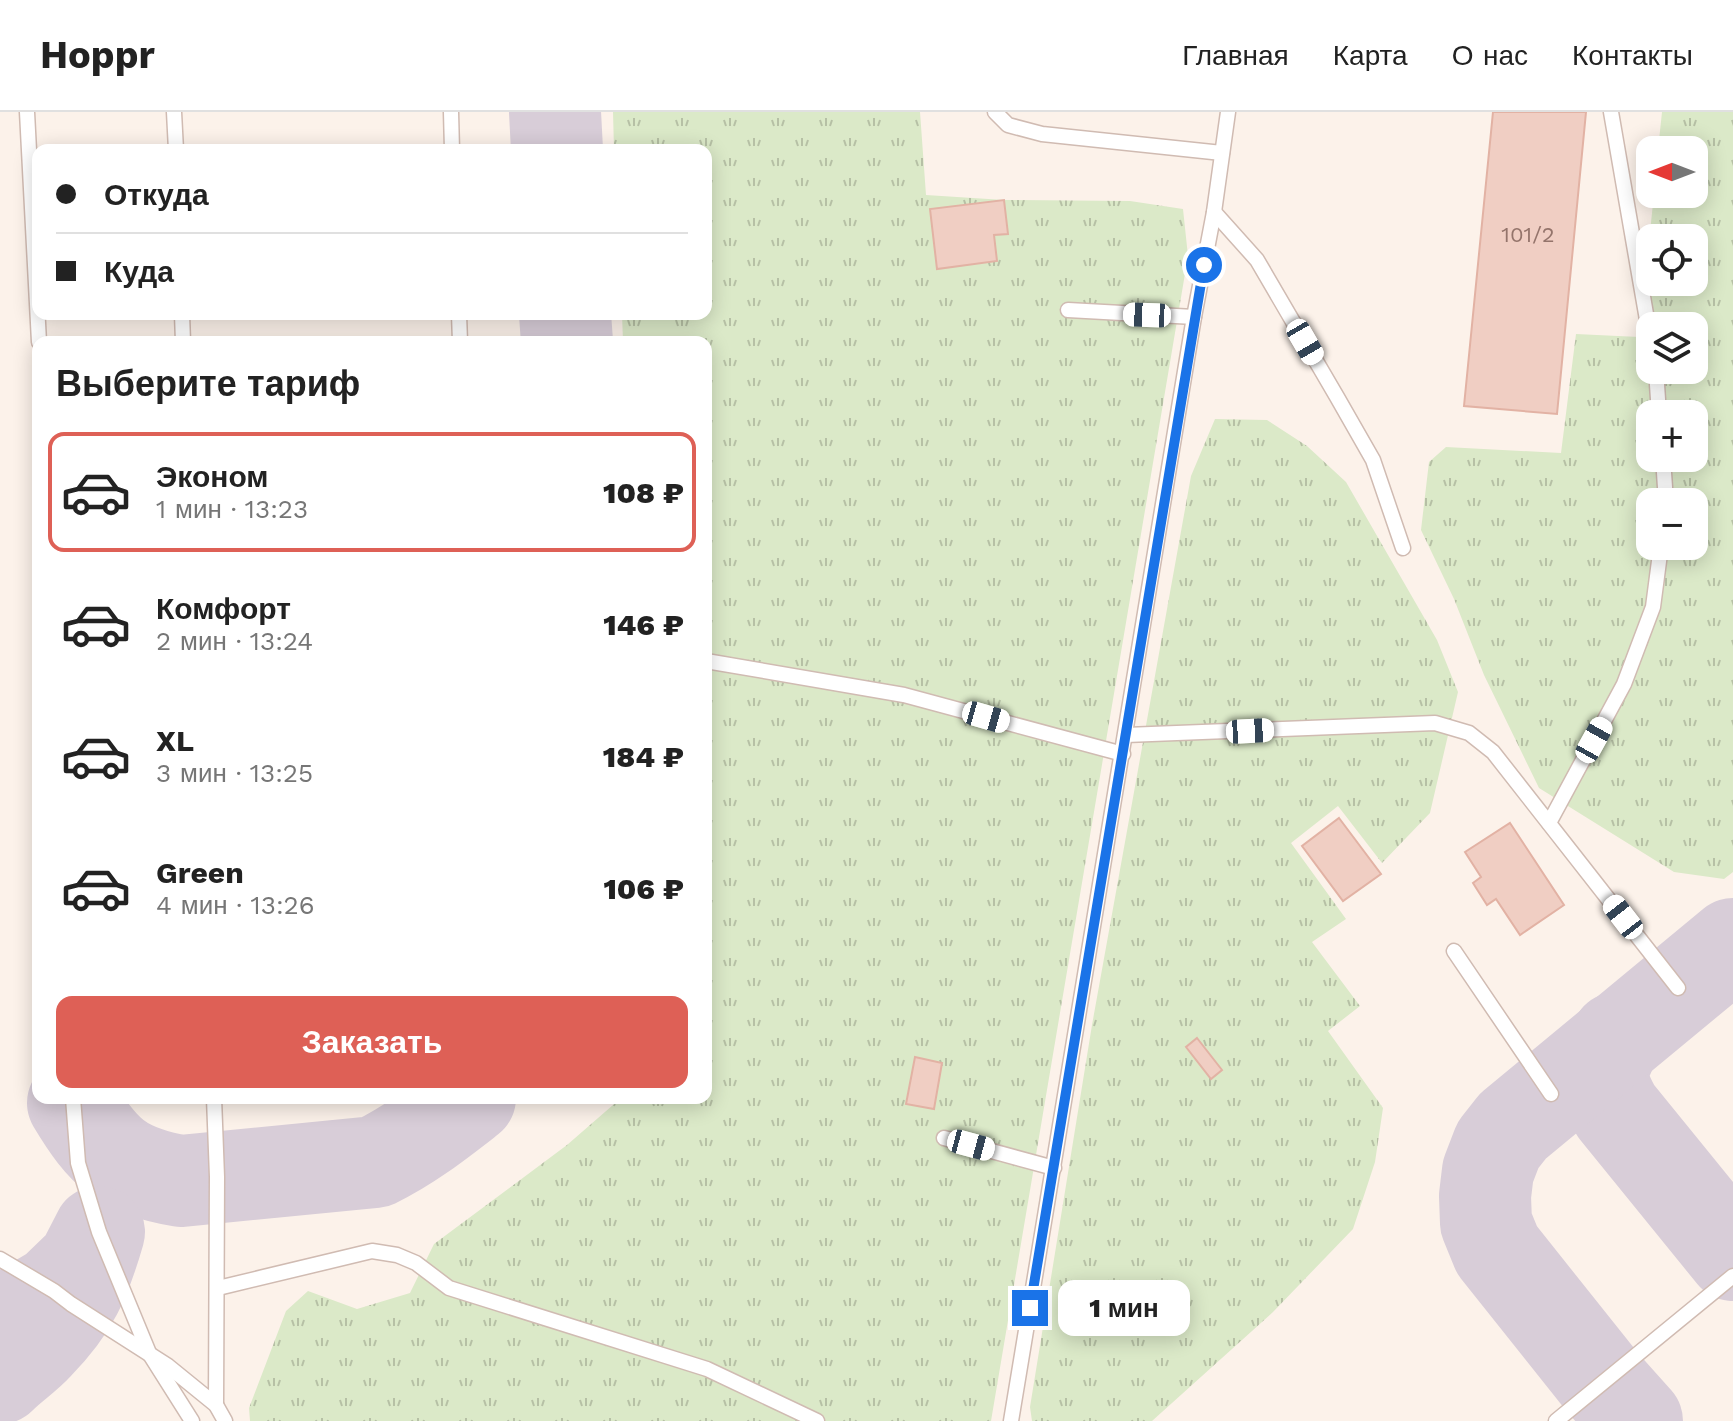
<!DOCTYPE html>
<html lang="ru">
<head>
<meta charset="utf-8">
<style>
	body { margin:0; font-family:"Work Sans",sans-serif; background:#f6f6f6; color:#222; height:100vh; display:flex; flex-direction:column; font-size:30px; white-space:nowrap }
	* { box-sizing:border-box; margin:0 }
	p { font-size:26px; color:#767676 }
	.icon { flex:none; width:44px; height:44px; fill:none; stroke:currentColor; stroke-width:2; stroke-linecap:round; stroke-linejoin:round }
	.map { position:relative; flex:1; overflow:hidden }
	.panel { position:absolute; left:32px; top:224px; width:680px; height:768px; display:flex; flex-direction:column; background:#fff; border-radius:16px; box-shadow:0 4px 20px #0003 }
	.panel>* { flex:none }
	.hud { position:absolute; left:32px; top:32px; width:680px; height:176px; border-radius:16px; box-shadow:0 4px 20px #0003; display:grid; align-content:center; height:176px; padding:0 24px; background:#fff }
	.needle { width:52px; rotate:270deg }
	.controls { position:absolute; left:1636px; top:24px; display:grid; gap:16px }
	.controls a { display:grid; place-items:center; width:72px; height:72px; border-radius:16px; background:#fff; box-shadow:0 4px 20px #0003; font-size:40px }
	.end { position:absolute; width:36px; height:36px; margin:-18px; border:10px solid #1a73e8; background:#fff; box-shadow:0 0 0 4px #fff }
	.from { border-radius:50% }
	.bubble { position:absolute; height:56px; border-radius:16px; background:#fff; box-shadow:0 4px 20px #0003; font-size:26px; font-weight:800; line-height:56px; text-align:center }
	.car { position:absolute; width:24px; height:48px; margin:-24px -12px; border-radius:10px; box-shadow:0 0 6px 2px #0007; background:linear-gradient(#fff 24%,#345 0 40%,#fff 0 76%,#345 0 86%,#fff 0) }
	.hud b { display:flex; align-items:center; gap:28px; height:76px; font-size:30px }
	.hud b+b { border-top:2px solid #e0e0e0 }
	.hud i { width:20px; height:20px; background:#222 }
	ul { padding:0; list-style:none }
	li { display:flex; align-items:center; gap:24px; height:120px; margin:0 16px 12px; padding:0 8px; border:4px solid transparent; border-radius:16px }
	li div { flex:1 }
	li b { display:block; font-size:30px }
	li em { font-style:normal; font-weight:800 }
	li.selected { border-color:#de6056 }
	li>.icon { width:72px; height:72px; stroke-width:1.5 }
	h2 { padding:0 24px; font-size:36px; line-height:96px }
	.button { display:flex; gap:16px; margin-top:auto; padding:16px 24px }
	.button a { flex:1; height:92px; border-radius:16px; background:#de6056; color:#fff; font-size:32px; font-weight:800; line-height:92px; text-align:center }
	header { display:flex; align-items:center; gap:48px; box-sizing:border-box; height:112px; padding:0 40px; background:#fff; border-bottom:2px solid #e0e0e0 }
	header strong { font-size:38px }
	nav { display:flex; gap:44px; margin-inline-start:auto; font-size:28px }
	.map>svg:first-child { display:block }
	.grass { fill:url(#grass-tufts); fill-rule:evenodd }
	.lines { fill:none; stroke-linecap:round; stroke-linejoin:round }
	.taxiway { stroke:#d8cdd8; stroke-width:92 }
	.building { fill:#f0cec3; stroke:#e2b2a4; stroke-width:2 }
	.service-casing { stroke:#d0bbb2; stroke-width:17 }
	.service { stroke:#fff; stroke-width:14 }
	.route { stroke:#1a73e8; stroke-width:10 }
	.labels { text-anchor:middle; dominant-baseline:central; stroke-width:7; stroke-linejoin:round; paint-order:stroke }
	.number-label { font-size:22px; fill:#94746b }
</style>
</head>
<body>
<header>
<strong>Hoppr</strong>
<nav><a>Главная</a><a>Карта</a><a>О нас</a><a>Контакты</a></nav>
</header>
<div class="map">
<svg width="1733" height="1309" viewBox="0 0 1733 1309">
	<defs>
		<pattern id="grass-tufts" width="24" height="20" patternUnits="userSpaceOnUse" patternTransform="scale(2)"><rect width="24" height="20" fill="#dbe9c8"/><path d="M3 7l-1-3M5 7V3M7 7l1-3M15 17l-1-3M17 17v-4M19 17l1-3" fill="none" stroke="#b6c0a5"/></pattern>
	</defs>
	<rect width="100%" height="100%" fill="#fcf2ea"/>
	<g class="grass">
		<path d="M613,0H920L926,83L1004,88L1130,89L1183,97L1188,144L991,1309H250L249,1296L286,1199L308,1179L357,1197L410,1181L434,1132L567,1033L621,986H706V230H623L622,202H706V38H614Z"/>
		<path d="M1662,0H1733V760L1724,767L1674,760L1539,676L1484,563L1454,487L1421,418L1429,350L1446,335L1561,341L1576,222L1639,225L1654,82H1694V38H1658ZM1650,126H1694V170H1650ZM1650,214H1694V258H1650ZM1650,302H1694V346H1650ZM1650,390H1694V434H1650Z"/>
		<path d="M1215,307L1267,308L1307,334L1346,370L1437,528L1458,580L1430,701L1382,751L1338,694L1291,731L1346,807L1312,830L1360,894L1328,919L1383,996L1375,1050L1353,1117L1273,1200L1152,1309H1032L1030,1295L1092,913L1191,364Z"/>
	</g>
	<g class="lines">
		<g class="taxiway">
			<path d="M555,0L557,38"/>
			<path d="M565,202L567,230"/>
			<path d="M1617,926C1600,958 1598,967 1616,999L1733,1143"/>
			<path d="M73,991C103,1041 122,1059 181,1069L375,1050C410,1033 439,1010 470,986"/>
			<path d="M0,1211L54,1179L83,1151L99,1120C85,1169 73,1196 37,1233C26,1245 12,1254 0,1266"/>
			<path d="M1637,1309L1603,1271L1497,1138L1486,1111L1485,1084L1488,1059L1498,1033L1513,1014L1733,832"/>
		</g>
	</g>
	<g class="building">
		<path d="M1493,0H1586L1557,302L1464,294Z"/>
		<path d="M1004,88L1008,122L994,123L997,149L937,157L930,97Z"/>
		<path d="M1339,706L1381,762L1343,789L1302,734Z"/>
		<path d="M1510,711L1564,793L1520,823L1496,787L1487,793L1473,771L1481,765L1465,740Z"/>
		<path d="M1197,926L1222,958L1211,967L1186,935Z"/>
		<path d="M915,945L942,951L934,997L906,992Z"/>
	</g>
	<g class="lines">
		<g class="service-casing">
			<g id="service">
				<path d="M27,0L39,230"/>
				<path d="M174,0L176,38"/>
				<path d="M451,0L452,38"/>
				<path d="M995,0L1008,13L1042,22L1222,41"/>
				<path d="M1611,0L1650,225"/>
				<path d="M1214,100L1257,148L1337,285L1373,348L1403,436"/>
				<path d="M1068,198L1194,205"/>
				<path d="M182,202L183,230"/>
				<path d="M459,202L460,230"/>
				<path d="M1656,258L1659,302"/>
				<path d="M1663,346L1666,390"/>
				<path d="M706,549L904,583L1123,642"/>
				<path d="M1126,623L1435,611L1469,621L1493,640L1678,876"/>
				<path d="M1549,711L1624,572L1653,495L1661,434"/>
				<path d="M1454,839L1551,982"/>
				<path d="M73,986L78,1051L99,1120L149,1241L192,1309"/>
				<path d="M214,986L217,1065L216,1293"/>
				<path d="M944,1026L1054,1056"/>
				<path d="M0,1147L54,1179L71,1192L168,1254L216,1293L225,1309"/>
				<path d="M218,1176L372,1139L397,1143L416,1151L449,1176L707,1257L817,1309"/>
				<path d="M1011,1309L1194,205L1214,100L1228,0"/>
				<path d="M1556,1309L1733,1164"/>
			</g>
		</g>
		<use href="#service" class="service"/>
	</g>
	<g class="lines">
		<path class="route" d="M1030,1196L1204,153"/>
	</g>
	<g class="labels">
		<g class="number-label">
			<text x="1528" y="122">101/2</text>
		</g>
	</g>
</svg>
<div class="controls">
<a><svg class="needle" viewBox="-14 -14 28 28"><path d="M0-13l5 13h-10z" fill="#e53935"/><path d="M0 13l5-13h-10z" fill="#767676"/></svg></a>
<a><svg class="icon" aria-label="locate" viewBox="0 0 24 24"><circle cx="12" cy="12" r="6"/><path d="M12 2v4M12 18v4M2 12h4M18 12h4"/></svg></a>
<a><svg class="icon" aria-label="layers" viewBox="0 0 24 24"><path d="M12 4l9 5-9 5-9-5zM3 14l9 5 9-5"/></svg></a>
<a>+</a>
<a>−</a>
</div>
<i class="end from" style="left:1204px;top:153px"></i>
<i class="end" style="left:1030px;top:1196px"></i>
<div class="bubble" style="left:1058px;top:1168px;width:132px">1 мин</div>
<i class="car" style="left:1147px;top:203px;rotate:272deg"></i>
<i class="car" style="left:1305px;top:230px;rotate:150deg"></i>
<i class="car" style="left:986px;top:605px;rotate:106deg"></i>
<i class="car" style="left:1250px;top:619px;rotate:87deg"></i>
<i class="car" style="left:1594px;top:628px;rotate:29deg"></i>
<i class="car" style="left:1623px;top:805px;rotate:322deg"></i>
<i class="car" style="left:971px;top:1033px;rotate:105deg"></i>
<div class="hud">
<b><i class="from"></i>Откуда</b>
<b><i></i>Куда</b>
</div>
<section class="panel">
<h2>Выберите тариф</h2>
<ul>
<li class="selected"><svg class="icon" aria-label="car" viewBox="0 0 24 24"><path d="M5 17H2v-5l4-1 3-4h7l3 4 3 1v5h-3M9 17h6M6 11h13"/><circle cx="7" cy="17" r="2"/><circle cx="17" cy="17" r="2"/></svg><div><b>Эконом</b><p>1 мин · 13:23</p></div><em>108 ₽</em></li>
<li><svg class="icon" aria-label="car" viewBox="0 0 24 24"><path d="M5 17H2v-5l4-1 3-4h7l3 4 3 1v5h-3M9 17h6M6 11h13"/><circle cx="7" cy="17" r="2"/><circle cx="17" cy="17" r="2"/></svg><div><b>Комфорт</b><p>2 мин · 13:24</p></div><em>146 ₽</em></li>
<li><svg class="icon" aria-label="car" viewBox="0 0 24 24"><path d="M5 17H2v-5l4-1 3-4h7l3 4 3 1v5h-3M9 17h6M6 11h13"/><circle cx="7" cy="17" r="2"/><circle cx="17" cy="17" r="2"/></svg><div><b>XL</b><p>3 мин · 13:25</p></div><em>184 ₽</em></li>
<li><svg class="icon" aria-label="car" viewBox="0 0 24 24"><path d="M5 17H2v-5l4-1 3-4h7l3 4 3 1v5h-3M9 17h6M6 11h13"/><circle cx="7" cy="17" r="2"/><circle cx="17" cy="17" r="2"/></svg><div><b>Green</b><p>4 мин · 13:26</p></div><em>106 ₽</em></li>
</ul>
<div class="button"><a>Заказать</a></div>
</section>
</div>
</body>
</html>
